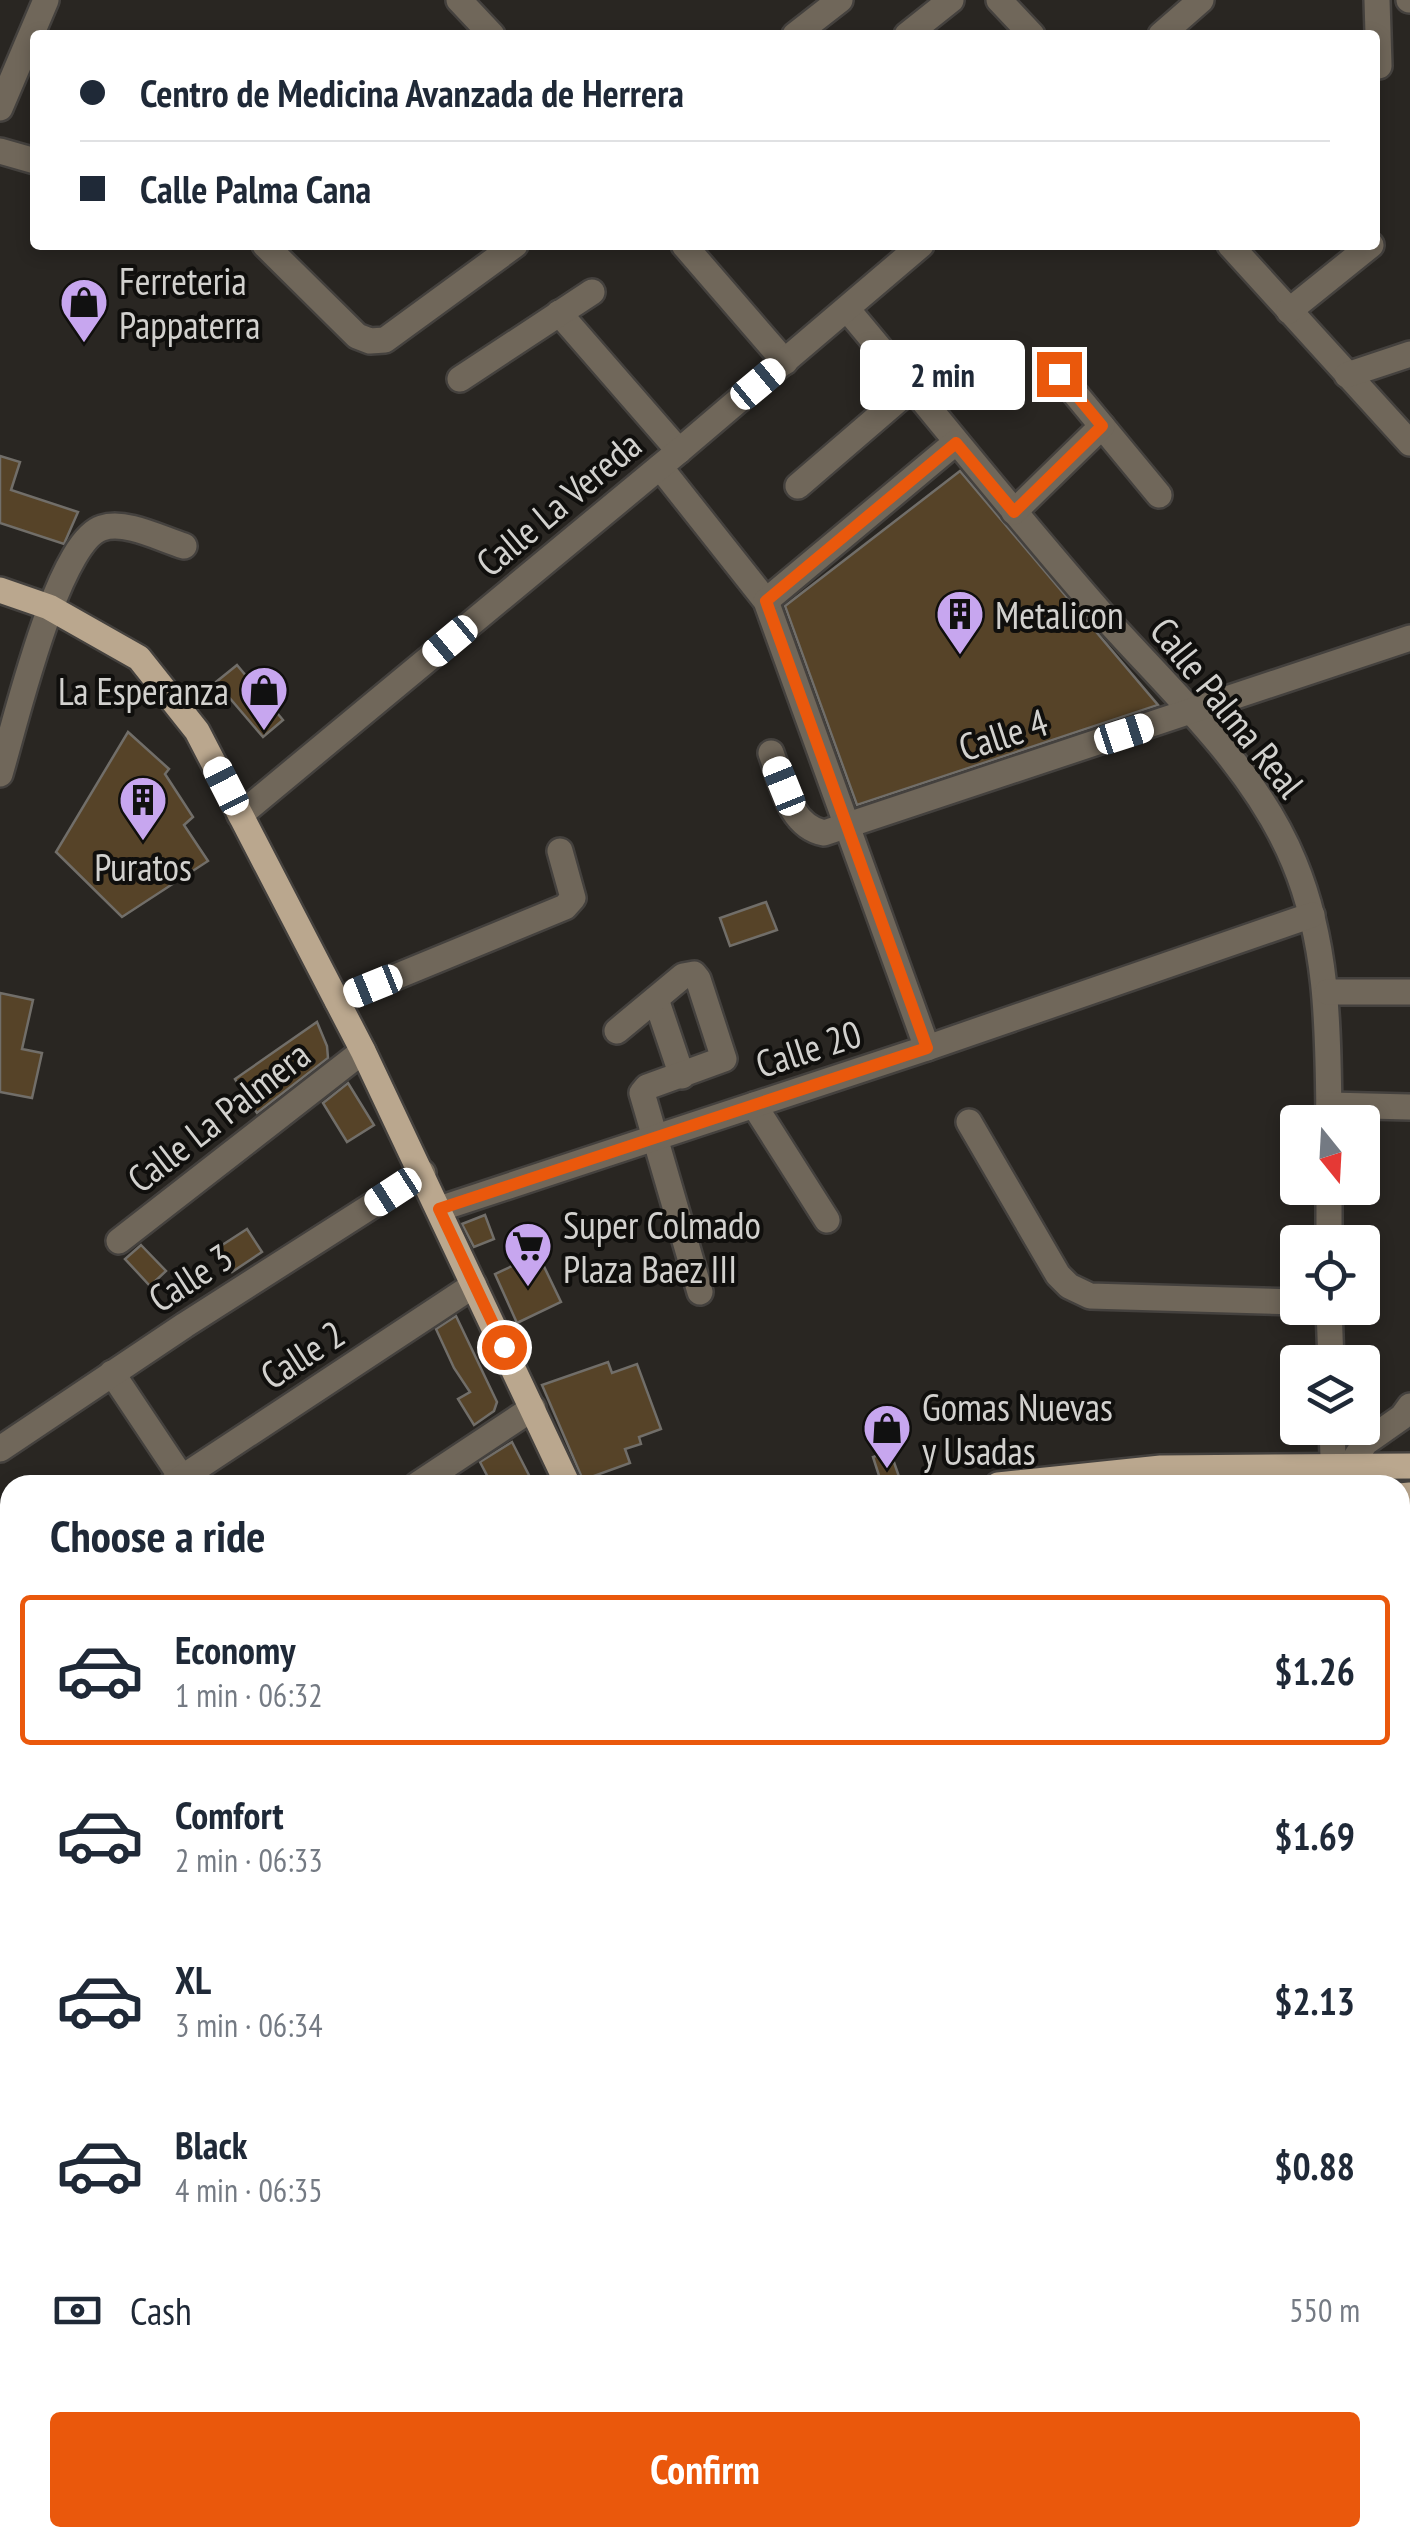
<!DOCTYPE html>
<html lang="en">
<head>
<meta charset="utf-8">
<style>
	body { margin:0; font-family:"PT Sans Narrow",sans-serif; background:#f6f6f7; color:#1f2937; height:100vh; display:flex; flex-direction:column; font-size:38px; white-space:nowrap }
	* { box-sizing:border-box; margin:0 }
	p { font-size:32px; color:#747a83 }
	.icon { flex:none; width:55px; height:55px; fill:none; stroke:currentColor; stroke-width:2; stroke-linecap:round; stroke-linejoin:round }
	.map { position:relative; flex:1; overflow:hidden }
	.sheet { position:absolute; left:0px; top:1475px; width:1410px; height:1072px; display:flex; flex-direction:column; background:#fff; border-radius:30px 30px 0 0; box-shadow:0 5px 15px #0003 }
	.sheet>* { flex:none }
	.banner { position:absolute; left:30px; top:30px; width:1350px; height:220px; border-radius:10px; box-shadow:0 5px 15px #0003; display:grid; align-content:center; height:220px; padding:0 50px; background:#fff }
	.needle { width:65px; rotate:162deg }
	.fabs { position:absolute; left:1280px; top:1105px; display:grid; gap:20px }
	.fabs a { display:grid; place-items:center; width:100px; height:100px; border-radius:10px; background:#fff; box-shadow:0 5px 15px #0003; font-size:50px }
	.end { position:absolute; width:45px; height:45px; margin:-22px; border:12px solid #ea580c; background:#fff; box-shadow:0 0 0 5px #fff }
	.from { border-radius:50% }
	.bubble { position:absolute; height:70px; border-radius:10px; background:#fff; box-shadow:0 5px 15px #0003; font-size:32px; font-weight:800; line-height:70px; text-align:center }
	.car { position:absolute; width:30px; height:60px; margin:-30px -15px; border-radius:12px; box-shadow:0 0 8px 2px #0007; background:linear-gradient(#fff 24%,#345 0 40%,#fff 0 76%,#345 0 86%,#fff 0) }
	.banner b { display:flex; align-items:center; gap:35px; height:95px; font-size:38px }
	.banner b+b { border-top:2px solid #e0e1e3 }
	.banner i { width:25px; height:25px; background:#1f2937 }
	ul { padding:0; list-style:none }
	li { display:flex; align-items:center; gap:30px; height:150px; margin:0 20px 15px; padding:0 30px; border:5px solid transparent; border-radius:10px }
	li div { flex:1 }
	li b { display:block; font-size:38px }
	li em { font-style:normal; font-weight:800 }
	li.on { border-color:#ea580c }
	li>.icon { width:90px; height:90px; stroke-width:1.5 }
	h2 { padding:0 50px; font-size:45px; line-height:120px }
	.pay { display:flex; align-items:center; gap:25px; height:110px; padding:0 50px; font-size:38px }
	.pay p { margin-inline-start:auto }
	.action { display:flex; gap:20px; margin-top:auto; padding:20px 50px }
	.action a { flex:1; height:115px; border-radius:10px; background:#ea580c; color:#fff; font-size:40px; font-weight:800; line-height:115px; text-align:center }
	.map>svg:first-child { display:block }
	.building { fill:#564328; stroke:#716e69; stroke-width:2.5 }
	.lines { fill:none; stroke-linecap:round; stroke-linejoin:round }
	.minor-casing { stroke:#44413e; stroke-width:30 }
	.major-casing { stroke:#44413e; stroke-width:30 }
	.minor { stroke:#70675a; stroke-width:25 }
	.major { stroke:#baa78e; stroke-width:25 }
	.rail { stroke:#7a7874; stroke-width:6; stroke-dasharray:15 8; stroke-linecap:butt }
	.route { stroke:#ea580c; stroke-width:12 }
	.labels { text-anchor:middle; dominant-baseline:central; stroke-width:8; stroke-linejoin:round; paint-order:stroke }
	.poi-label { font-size:38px; fill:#d2d1ce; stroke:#100f0d; text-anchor:start }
	.street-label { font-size:38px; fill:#d2d1ce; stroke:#100f0d }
</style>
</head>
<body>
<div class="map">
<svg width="1410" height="2546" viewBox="0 0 1410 2546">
	<rect width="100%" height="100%" fill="#292622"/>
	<g class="building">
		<path d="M0,456L20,462L11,490L78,512L64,544L0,523Z"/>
		<path d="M960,471L1158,705L857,805L785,606Z"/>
		<path d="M237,665L283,720L263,737L216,682Z"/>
		<path d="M128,732L169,769L165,774L193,817L184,825L208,861L122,917L56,852Z"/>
		<path d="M766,902L777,930L730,946L720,918Z"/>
		<path d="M0,993L33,1000L22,1049L42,1053L32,1098L0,1092Z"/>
		<path d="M317,1022L327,1046L328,1058L257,1113L235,1079Z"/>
		<path d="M348,1083L374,1125L347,1142L323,1103Z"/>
		<path d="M485,1215L494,1239L474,1247L462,1224Z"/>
		<path d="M247,1229L262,1252L232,1272L216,1249Z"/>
		<path d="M141,1245L166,1271L150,1286L125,1259Z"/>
		<path d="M538,1254L561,1302L517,1323L495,1274Z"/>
		<path d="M456,1316L497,1402L494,1411L474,1425L458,1399L470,1392L454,1368L436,1329Z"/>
		<path d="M608,1362L612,1373L637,1364L661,1429L639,1437L641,1444L625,1449L630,1463L583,1480L542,1385Z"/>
		<path d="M512,1442L534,1485H492L480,1462Z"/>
		<path d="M890,1451L902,1485H882L873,1457Z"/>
	</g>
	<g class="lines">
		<g class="minor-casing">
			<g id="minor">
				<path d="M459,0L492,35"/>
				<path d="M999,0L1032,35"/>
				<path d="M1377,0L1379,66"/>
				<path d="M1409,0H1410"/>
				<path d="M795,35L840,0"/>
				<path d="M907,35L951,0"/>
				<path d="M1161,35L1201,0"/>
				<path d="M0,108L46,0"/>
				<path d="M0,151L35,161"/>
				<path d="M265,245L357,336L370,341L385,340L515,245"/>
				<path d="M684,245L785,362"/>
				<path d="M1230,245L1410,443"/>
				<path d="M847,309C932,410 1013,513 1100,612C1168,689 1254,765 1294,862C1329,946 1328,1033 1329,1122"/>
				<path d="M1289,311L1371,245"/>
				<path d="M559,313L679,451"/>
				<path d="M1059,374L1159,495"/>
				<path d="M1347,375L1410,354"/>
				<path d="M460,379L592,292"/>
				<path d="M660,467L766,601L927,1048"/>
				<path d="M798,486L913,387"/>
				<path d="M1014,512L1102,426"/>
				<path d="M766,601L955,443"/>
				<path d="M771,753C782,782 789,826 824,833L1410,638"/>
				<path d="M0,774C14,728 57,542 102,528C126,520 161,539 184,546"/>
				<path d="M240,815L679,451L921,245"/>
				<path d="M1327,992H1410"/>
				<path d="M656,999L682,1076"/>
				<path d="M337,1001L565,907L573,898L560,851"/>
				<path d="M617,1031L683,976L694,974L698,979L724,1059L647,1087L642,1093L700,1292"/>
				<path d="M754,1105L827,1220"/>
				<path d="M1329,1105L1410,1107"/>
				<path d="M969,1122L1058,1275L1069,1286L1090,1296L1298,1302"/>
				<path d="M1329,1188V1242"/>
				<path d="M439,1209L927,1048L1312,915"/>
				<path d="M119,1241L363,1051"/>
				<path d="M1329,1308L1331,1362"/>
				<path d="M112,1373L182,1478"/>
				<path d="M1332,1428L1334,1485"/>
				<path d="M0,1449L185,1325L423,1173"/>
				<path d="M1349,1468L1365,1443L1402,1417L1410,1406"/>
				<path d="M171,1485L474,1285"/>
				<path d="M417,1485L533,1408"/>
				<path d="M0,1597L10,1611"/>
				<path d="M0,1764L10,1757"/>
				<path d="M1400,2132L1410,2145"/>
				<path d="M0,2141L10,2156"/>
				<path d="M1400,2479L1410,2494"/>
				<path d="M619,2538L627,2546"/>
				<path d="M849,2538L861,2546"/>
				<path d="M343,2546L349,2538"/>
				<path d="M460,2546L467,2538"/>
				<path d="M689,2546L697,2538"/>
				<path d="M820,2546L827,2538"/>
			</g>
		</g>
		<g class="major-casing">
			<g id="major">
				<path d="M0,590L49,607L139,658L197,731L363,1051L568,1485"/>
				<path d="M998,1485L1161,1468L1410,1466"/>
				<path d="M1400,1496L1410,1495"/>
				<path d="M0,2201L10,2185"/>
				<path d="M0,2261L10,2240"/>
				<path d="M1233,2538L1239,2546"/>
			</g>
		</g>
		<use href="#minor" class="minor"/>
		<use href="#major" class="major"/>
		<g class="rail">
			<path d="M0,2457L10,2463"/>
			<path d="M152,2538L169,2546"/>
			<path d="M191,2538L207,2546"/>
		</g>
	</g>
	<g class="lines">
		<path class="route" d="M504,1347L439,1209L927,1048L766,601L956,443L1014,512L1102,426L1059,374"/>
	</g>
	<defs>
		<g id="shop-pin" transform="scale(2.5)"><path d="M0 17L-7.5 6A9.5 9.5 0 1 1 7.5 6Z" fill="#c7a6ef" stroke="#100f0d"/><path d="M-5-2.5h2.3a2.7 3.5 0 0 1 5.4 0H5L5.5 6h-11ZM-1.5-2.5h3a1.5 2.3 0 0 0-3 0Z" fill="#111"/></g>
		<g id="building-pin" transform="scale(2.5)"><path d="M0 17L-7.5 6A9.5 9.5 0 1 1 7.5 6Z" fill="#c7a6ef" stroke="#100f0d"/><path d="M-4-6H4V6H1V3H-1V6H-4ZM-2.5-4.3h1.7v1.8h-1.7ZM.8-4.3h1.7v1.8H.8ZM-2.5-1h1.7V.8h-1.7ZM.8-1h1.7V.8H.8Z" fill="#111"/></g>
		<g id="supermarket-pin" transform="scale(2.5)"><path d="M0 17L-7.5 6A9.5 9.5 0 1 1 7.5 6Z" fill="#c7a6ef" stroke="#100f0d"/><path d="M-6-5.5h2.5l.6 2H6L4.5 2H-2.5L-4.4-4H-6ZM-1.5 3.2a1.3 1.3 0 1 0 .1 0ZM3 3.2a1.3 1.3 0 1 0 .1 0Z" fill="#111"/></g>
	</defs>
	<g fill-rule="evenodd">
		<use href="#shop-pin" x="84" y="302"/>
		<use href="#building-pin" x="960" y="614"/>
		<use href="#shop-pin" x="264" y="690"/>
		<use href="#building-pin" x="143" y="800"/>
		<use href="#supermarket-pin" x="528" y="1246"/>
		<use href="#shop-pin" x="887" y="1428"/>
	</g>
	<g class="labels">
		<g class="poi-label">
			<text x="119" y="280">Ferreteria<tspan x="119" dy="44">Pappaterra</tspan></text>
			<text x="995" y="614">Metalicon</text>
			<text x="229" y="690" text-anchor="end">La Esperanza</text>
			<text x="143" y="866" text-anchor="middle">Puratos</text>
			<text x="563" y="1224">Super Colmado<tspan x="563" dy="44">Plaza Baez III</tspan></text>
			<text x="922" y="1406">Gomas Nuevas<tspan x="922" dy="44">y Usadas</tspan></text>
		</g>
		<g class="street-label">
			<text transform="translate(558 503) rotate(-40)">Calle La Vereda</text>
			<text transform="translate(1228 707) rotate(51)">Calle Palma Real</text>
			<text transform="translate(1003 734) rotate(-18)">Calle 4</text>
			<text transform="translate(808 1048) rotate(-18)">Calle 20</text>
			<text transform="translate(218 1116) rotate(-38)">Calle La Palmera</text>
			<text transform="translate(190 1277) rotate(-33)">Calle 3</text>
			<text transform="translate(302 1354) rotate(-33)">Calle 2</text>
		</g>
	</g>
</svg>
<div class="fabs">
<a><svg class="needle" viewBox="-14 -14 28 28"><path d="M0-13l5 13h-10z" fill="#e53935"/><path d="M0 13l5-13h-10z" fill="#747a83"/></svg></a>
<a><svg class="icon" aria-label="locate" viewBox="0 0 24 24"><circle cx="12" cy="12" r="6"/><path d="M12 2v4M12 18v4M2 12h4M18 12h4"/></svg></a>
<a><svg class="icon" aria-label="layers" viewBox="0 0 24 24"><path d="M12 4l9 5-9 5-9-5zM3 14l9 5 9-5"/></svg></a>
</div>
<i class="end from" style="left:504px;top:1347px"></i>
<i class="end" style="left:1059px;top:374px"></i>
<div class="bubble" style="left:860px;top:340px;width:165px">2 min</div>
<i class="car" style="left:758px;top:384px;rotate:50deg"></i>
<i class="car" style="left:450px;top:641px;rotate:230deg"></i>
<i class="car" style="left:1124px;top:734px;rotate:72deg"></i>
<i class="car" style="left:226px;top:786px;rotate:333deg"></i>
<i class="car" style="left:784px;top:786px;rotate:338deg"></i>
<i class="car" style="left:373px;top:986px;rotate:248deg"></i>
<i class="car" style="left:393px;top:1192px;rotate:237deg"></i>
<div class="banner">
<b><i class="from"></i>Centro de Medicina Avanzada de Herrera</b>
<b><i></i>Calle Palma Cana</b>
</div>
<section class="sheet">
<h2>Choose a ride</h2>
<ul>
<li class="on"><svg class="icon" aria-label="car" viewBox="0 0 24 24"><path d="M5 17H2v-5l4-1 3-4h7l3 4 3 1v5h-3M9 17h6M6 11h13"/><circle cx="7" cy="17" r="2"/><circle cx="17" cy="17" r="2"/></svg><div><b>Economy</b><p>1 min · 06:32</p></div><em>$1.26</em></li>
<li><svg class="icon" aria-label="car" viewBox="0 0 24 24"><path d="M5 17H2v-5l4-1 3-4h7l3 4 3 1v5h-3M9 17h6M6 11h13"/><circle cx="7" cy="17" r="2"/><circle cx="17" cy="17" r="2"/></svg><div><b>Comfort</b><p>2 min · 06:33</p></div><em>$1.69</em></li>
<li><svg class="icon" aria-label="car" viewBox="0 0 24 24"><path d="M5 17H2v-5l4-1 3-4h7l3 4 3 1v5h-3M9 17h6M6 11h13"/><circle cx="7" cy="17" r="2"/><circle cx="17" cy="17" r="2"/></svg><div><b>XL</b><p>3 min · 06:34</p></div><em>$2.13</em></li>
<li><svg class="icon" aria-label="car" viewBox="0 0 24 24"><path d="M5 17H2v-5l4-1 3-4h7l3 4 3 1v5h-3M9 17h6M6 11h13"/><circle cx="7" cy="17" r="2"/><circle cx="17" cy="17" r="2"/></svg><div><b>Black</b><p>4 min · 06:35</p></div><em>$0.88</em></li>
</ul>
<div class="pay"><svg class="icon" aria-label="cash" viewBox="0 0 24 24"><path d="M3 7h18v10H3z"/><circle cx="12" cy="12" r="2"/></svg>Cash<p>550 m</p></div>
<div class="action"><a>Confirm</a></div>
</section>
</div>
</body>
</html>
